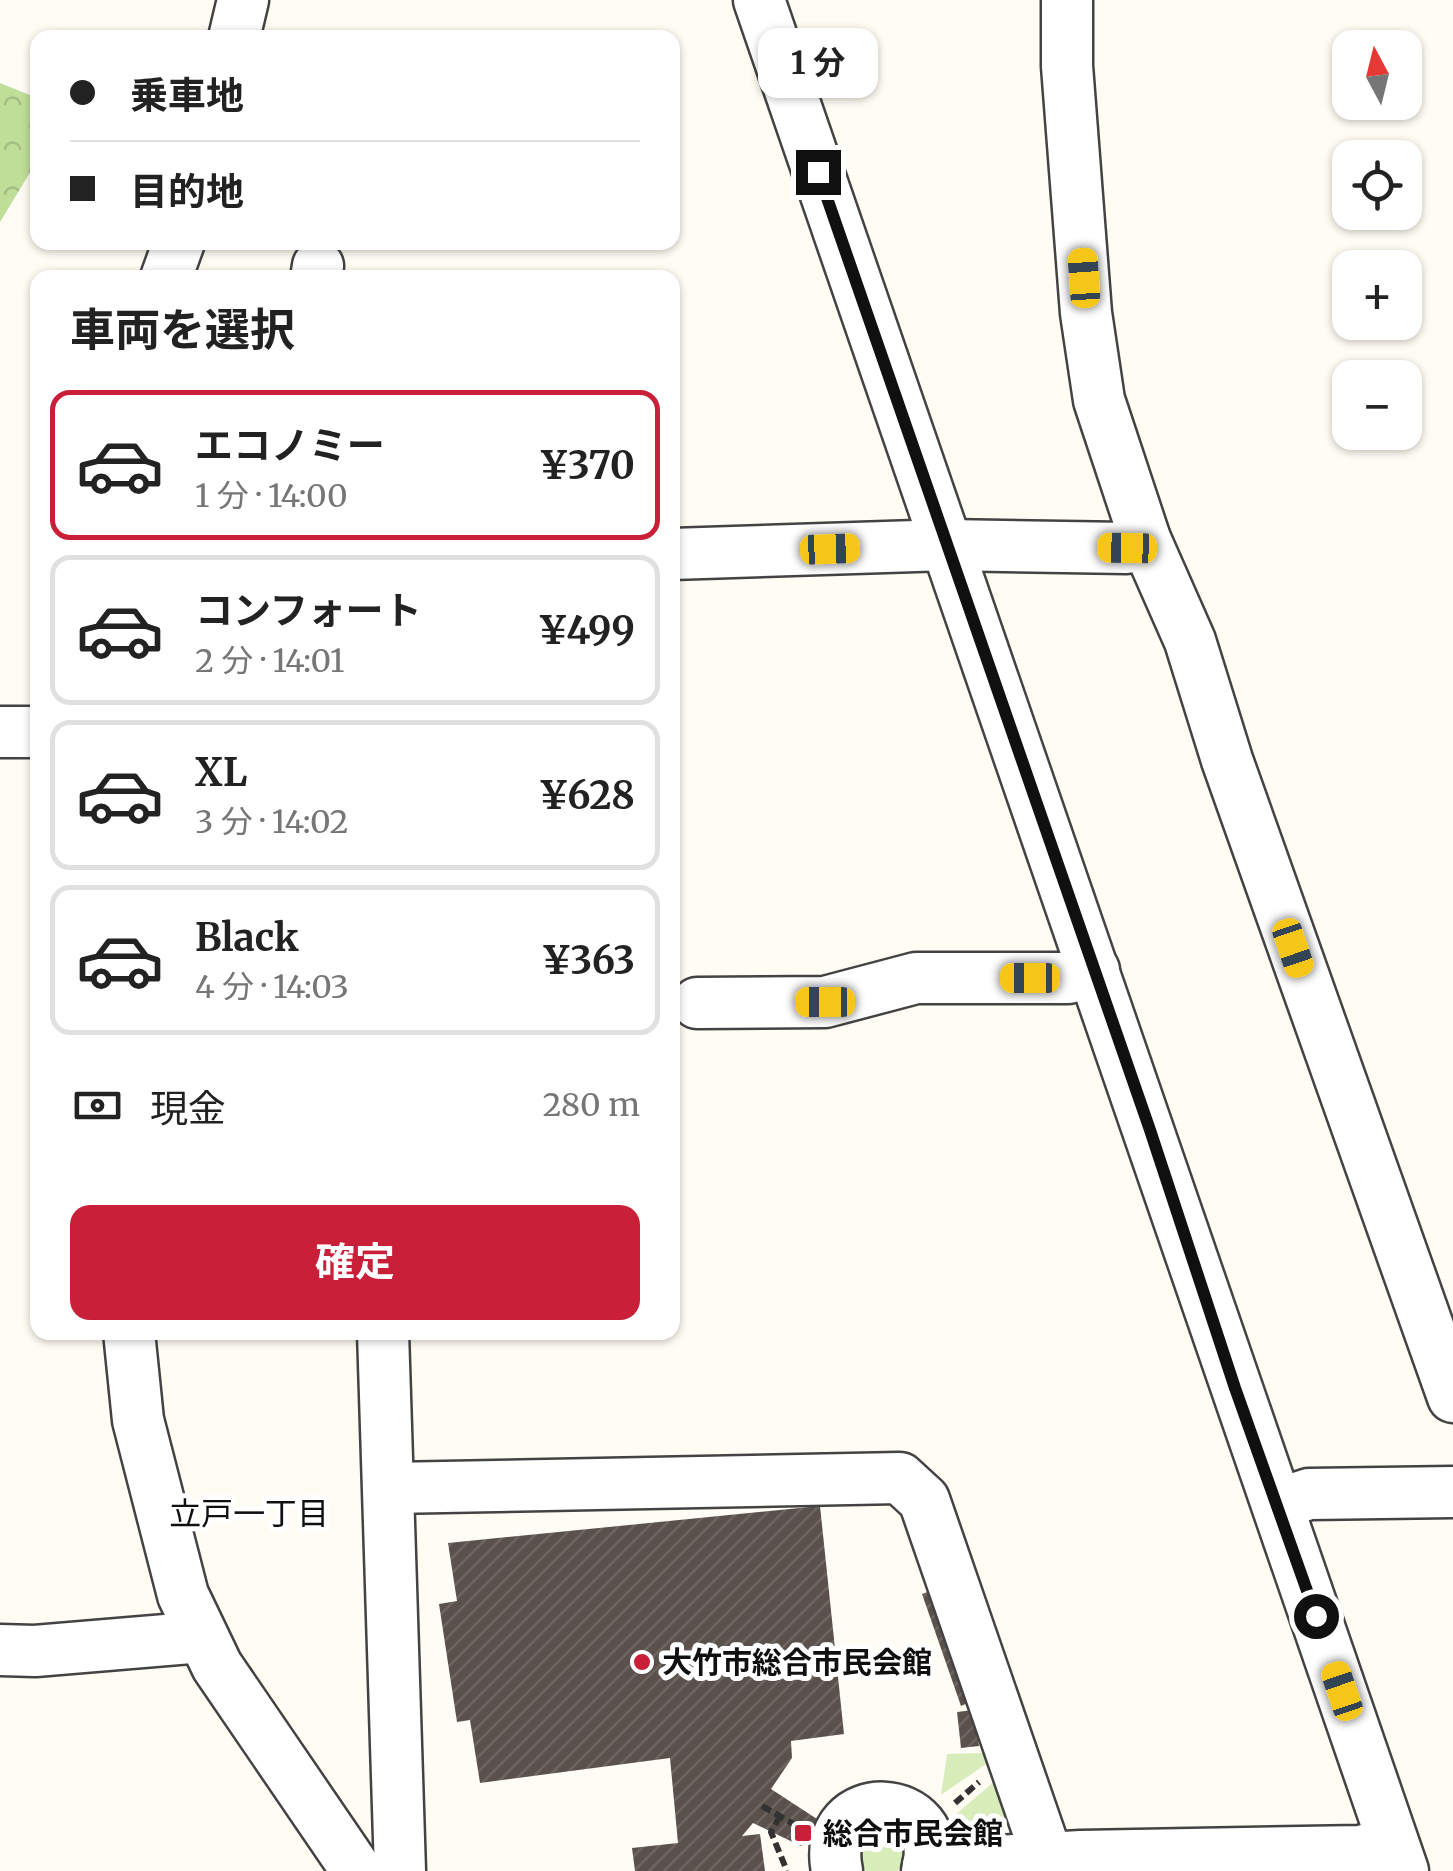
<!DOCTYPE html>
<html lang="ja">
<head>
<meta charset="utf-8">
<style>
	body { margin:0; font-family:Merriweather,"Noto Sans JP",serif; background:#f2f2f2; color:#222; height:100vh; display:flex; flex-direction:column; font-size:38px; white-space:nowrap }
	* { box-sizing:border-box; margin:0 }
	p { font-size:32px; color:#767676 }
	.icon { flex:none; width:55px; height:55px; fill:none; stroke:currentColor; stroke-width:2; stroke-linecap:round; stroke-linejoin:round }
	.map { position:relative; flex:1; overflow:hidden }
	.drawer { position:absolute; left:30px; top:270px; width:650px; height:1070px; display:flex; flex-direction:column; background:#fff; border-radius:20px; box-shadow:0 2px 8px #0004 }
	.drawer>* { flex:none }
	.hud { position:absolute; left:30px; top:30px; width:650px; height:220px; border-radius:20px; box-shadow:0 2px 8px #0004; display:grid; align-content:center; height:220px; padding:0 40px; background:#fff }
	.needle { width:65px; rotate:353deg }
	.buttons { position:absolute; left:1332px; top:30px; display:grid; gap:20px }
	.buttons a { display:grid; place-items:center; width:90px; height:90px; border-radius:20px; background:#fff; box-shadow:0 2px 8px #0004; font-size:50px }
	.end { position:absolute; width:45px; height:45px; margin:-22px; border:12px solid #101010; background:#fff; box-shadow:0 0 0 5px #fff }
	.from { border-radius:50% }
	.bubble { position:absolute; height:70px; border-radius:20px; background:#fff; box-shadow:0 2px 8px #0004; font-size:32px; font-weight:700; line-height:70px; text-align:center }
	.car { position:absolute; width:30px; height:60px; margin:-30px -15px; border-radius:12px; box-shadow:0 0 8px 2px #0007; background:linear-gradient(#f5c518 24%,#345 0 40%,#f5c518 0 76%,#345 0 86%,#f5c518 0) }
	.hud b { display:flex; align-items:center; gap:35px; height:95px; font-size:38px }
	.hud b+b { border-top:2px solid #e0e0e0 }
	.hud i { width:25px; height:25px; background:#222 }
	ul { padding:0; list-style:none }
	li { display:flex; align-items:center; gap:30px; height:150px; margin:0 20px 15px; padding:0 20px; border:5px solid #e0e0e0; border-radius:20px }
	li div { flex:1 }
	li b { display:block; font-size:38px }
	li em { font-style:normal; font-weight:700 }
	li.selected { border-color:#c91f38 }
	li>.icon { width:90px; height:90px; stroke-width:1.5 }
	h2 { padding:0 40px; font-size:45px; line-height:120px }
	.pay { display:flex; align-items:center; gap:25px; height:110px; padding:0 40px; font-size:38px }
	.pay p { margin-inline-start:auto }
	.action { display:flex; gap:20px; margin-top:auto; padding:20px 40px }
	.action a { flex:1; height:115px; border-radius:20px; background:#c91f38; color:#fff; font-size:40px; font-weight:700; line-height:115px; text-align:center }
	.map>svg:first-child { display:block }
	.forest { fill:url(#forest-crowns) }
	.park { fill:#d9edba }
	.building { fill:url(#building-hatch) }
	.lines { fill:none; stroke-linecap:round; stroke-linejoin:round }
	.minor-casing { stroke:#434343; stroke-width:55 }
	.path { stroke:#323232; stroke-width:6; stroke-dasharray:10 5; stroke-linecap:butt }
	.minor { stroke:#fff; stroke-width:50 }
	.route { stroke:#101010; stroke-width:12 }
	.poi-dot { fill:#c91f38; stroke:#fff; stroke-width:4 }
	.labels { text-anchor:middle; dominant-baseline:central; stroke-width:10; stroke-linejoin:round; paint-order:stroke }
	.poi-label { font-size:30px; font-weight:bold; fill:#101010; stroke:#fff; text-anchor:start }
	.neighbourhood-label { font-size:32px; fill:#101010; stroke:#fff }
</style>
</head>
<body>
<div class="map">
<svg width="1453" height="1871" viewBox="0 0 1453 1871">
	<defs>
		<pattern id="forest-crowns" width="20" height="18" patternUnits="userSpaceOnUse" patternTransform="scale(2.5)"><rect width="20" height="18" fill="#bfde98"/><path d="M2 6a3 3 0 1 1 6 0M12 15a3 3 0 1 1 6 0" fill="none" stroke="#a3bd82"/></pattern>
		<pattern id="building-hatch" width="6" height="6" patternUnits="userSpaceOnUse" patternTransform="scale(2.5)"><rect width="6" height="6" fill="#5a504c"/><path d="M-1 1l2-2M0 6l6-6M5 7l2-2" fill="none" stroke="#6d6561"/></pattern>
	</defs>
	<rect width="100%" height="100%" fill="#fffcf3"/>
	<path class="forest" d="M0,83L37,98V161L0,222Z"/>
	<g class="park">
		<path d="M984,1753L986,1764L941,1795L947,1754Z"/>
		<path d="M995,1781L1007,1817L958,1824L955,1815Z"/>
		<path d="M884,1831L901,1838L905,1847L904,1864L897,1871H866C850,1851 863,1837 884,1831Z"/>
	</g>
	<g class="building">
		<path d="M820,1506L844,1734L791,1741L792,1758L771,1789L817,1819L801,1846L753,1823L742,1836L760,1834L765,1871H635L632,1848L678,1843L670,1758L480,1783L470,1720L457,1722L439,1604L457,1601L448,1543Z"/>
		<path d="M936,1589L975,1700L961,1706L922,1594Z"/>
		<path d="M974,1710L979,1746L961,1748L957,1712Z"/>
	</g>
	<g class="lines">
		<g class="minor-casing">
			<g id="minor">
				<path d="M759,0L1403,1871"/>
				<path d="M1067,0V66L1086,313L1099,400L1145,539L1190,641L1227,760L1453,1397"/>
				<path d="M234,38L243,0"/>
				<path d="M166,278L179,242"/>
				<path d="M316,278L318,266"/>
				<path d="M672,554L947,545L1127,548L1145,539"/>
				<path d="M0,732H38"/>
				<path d="M697,1003L825,1002L916,978H1068L1094,970"/>
				<path d="M129,1332L138,1420L183,1595L217,1666L357,1871"/>
				<path d="M383,1332L400,1871"/>
				<path d="M391,1488L900,1478L924,1500L1052,1871"/>
				<path d="M1278,1504L1309,1494L1453,1492"/>
				<path d="M0,1650L35,1651L202,1637"/>
				<path d="M928,1865L1081,1856L1361,1851L1392,1842"/>
				<path d="M837,1871C819,1782 950,1791 927,1871"/>
			</g>
		</g>
		<g class="path">
			<path d="M955,1803L979,1782"/>
			<path d="M762,1806L799,1827"/>
			<path d="M780,1816L771,1832L787,1871"/>
		</g>
		<use href="#minor" class="minor"/>
	</g>
	<g class="lines">
		<path class="route" d="M818,172L1150,1130L1235,1388L1316,1616"/>
	</g>
	<g class="poi-dot">
		<circle cx="642" cy="1662" r="10"/>
		<rect x="793" y="1823" width="20" height="20" rx="5"/>
	</g>
	<g class="labels">
		<g class="poi-label">
			<text x="662" y="1662">大竹市総合市民会館</text>
			<text x="823" y="1833">総合市民会館</text>
		</g>
		<g class="neighbourhood-label">
			<text x="249" y="1514">立戸一丁目</text>
		</g>
	</g>
</svg>
<div class="buttons">
<a><svg class="needle" viewBox="-14 -14 28 28"><path d="M0-13l5 13h-10z" fill="#e53935"/><path d="M0 13l5-13h-10z" fill="#767676"/></svg></a>
<a><svg class="icon" aria-label="locate" viewBox="0 0 24 24"><circle cx="12" cy="12" r="6"/><path d="M12 2v4M12 18v4M2 12h4M18 12h4"/></svg></a>
<a>+</a>
<a>−</a>
</div>
<i class="end from" style="left:1316px;top:1616px"></i>
<i class="end" style="left:818px;top:172px"></i>
<div class="bubble" style="left:758px;top:28px;width:120px">1 分</div>
<i class="car" style="left:1084px;top:278px;rotate:356deg"></i>
<i class="car" style="left:1127px;top:548px;rotate:271deg"></i>
<i class="car" style="left:830px;top:549px;rotate:88deg"></i>
<i class="car" style="left:1293px;top:948px;rotate:161deg"></i>
<i class="car" style="left:1030px;top:978px;rotate:270deg"></i>
<i class="car" style="left:825px;top:1002px;rotate:270deg"></i>
<i class="car" style="left:1342px;top:1691px;rotate:341deg"></i>
<div class="hud">
<b><i class="from"></i>乗車地</b>
<b><i></i>目的地</b>
</div>
<section class="drawer">
<h2>車両を選択</h2>
<ul>
<li class="selected"><svg class="icon" aria-label="car" viewBox="0 0 24 24"><path d="M5 17H2v-5l4-1 3-4h7l3 4 3 1v5h-3M9 17h6M6 11h13"/><circle cx="7" cy="17" r="2"/><circle cx="17" cy="17" r="2"/></svg><div><b>エコノミー</b><p>1 分 · 14:00</p></div><em>¥370</em></li>
<li><svg class="icon" aria-label="car" viewBox="0 0 24 24"><path d="M5 17H2v-5l4-1 3-4h7l3 4 3 1v5h-3M9 17h6M6 11h13"/><circle cx="7" cy="17" r="2"/><circle cx="17" cy="17" r="2"/></svg><div><b>コンフォート</b><p>2 分 · 14:01</p></div><em>¥499</em></li>
<li><svg class="icon" aria-label="car" viewBox="0 0 24 24"><path d="M5 17H2v-5l4-1 3-4h7l3 4 3 1v5h-3M9 17h6M6 11h13"/><circle cx="7" cy="17" r="2"/><circle cx="17" cy="17" r="2"/></svg><div><b>XL</b><p>3 分 · 14:02</p></div><em>¥628</em></li>
<li><svg class="icon" aria-label="car" viewBox="0 0 24 24"><path d="M5 17H2v-5l4-1 3-4h7l3 4 3 1v5h-3M9 17h6M6 11h13"/><circle cx="7" cy="17" r="2"/><circle cx="17" cy="17" r="2"/></svg><div><b>Black</b><p>4 分 · 14:03</p></div><em>¥363</em></li>
</ul>
<div class="pay"><svg class="icon" aria-label="cash" viewBox="0 0 24 24"><path d="M3 7h18v10H3z"/><circle cx="12" cy="12" r="2"/></svg>現金<p>280 m</p></div>
<div class="action"><a>確定</a></div>
</section>
</div>
</body>
</html>
